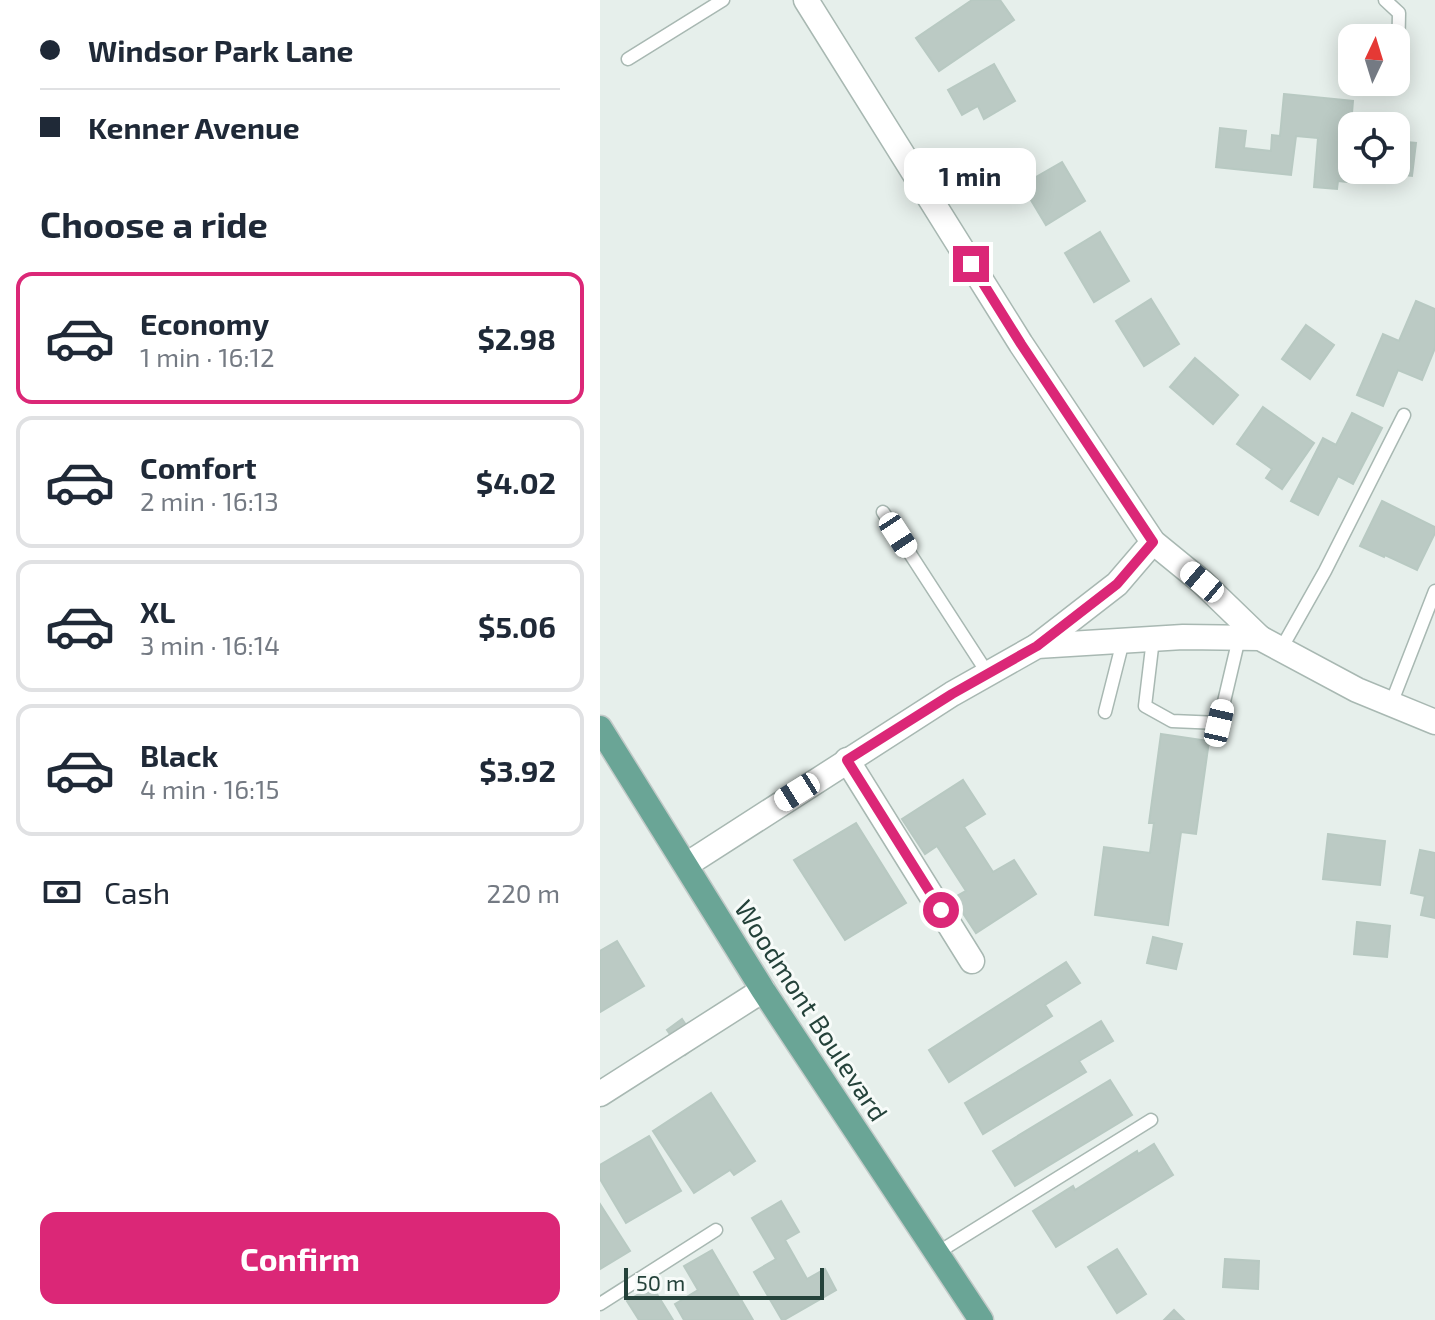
<!DOCTYPE html>
<html lang="en">
<head>
<meta charset="utf-8">
<style>
	body { margin:0; font-family:"Exo 2",sans-serif; background:#f2f2f3; color:#1f2937; height:100vh; display:flex; flex-direction:column; font-size:30px; white-space:nowrap }
	* { box-sizing:border-box; margin:0 }
	p { font-size:26px; color:#747a83 }
	.icon { flex:none; width:44px; height:44px; fill:none; stroke:currentColor; stroke-width:2; stroke-linecap:round; stroke-linejoin:round }
	.map { position:relative; flex:1; overflow:hidden }
	.sheet { display:flex; flex-direction:column; background:#fff; width:600px }
	.sheet>* { flex:none }
	.top-card { display:grid; align-content:center; height:176px; padding:0 40px; background:#fff }
	.needle { width:52px; rotate:4deg }
	.fabs { position:absolute; left:738px; top:24px; display:grid; gap:16px }
	.fabs a { display:grid; place-items:center; width:72px; height:72px; border-radius:16px; background:#fff; box-shadow:0 4px 20px #0003; font-size:40px }
	.scale { position:absolute; left:24px; bottom:20px; width:200px; box-sizing:border-box; padding-left:8px; border:4px solid #24423a; border-top:0; font-size:22px; line-height:28px; white-space:nowrap; color:#24423a; -webkit-text-stroke:6px #f7fbf9; paint-order:stroke }
	.end { position:absolute; width:36px; height:36px; margin:-18px; border:10px solid #db2777; background:#fff; box-shadow:0 0 0 4px #fff }
	.from { border-radius:50% }
	.bubble { position:absolute; height:56px; border-radius:16px; background:#fff; box-shadow:0 4px 20px #0003; font-size:26px; font-weight:700; line-height:56px; text-align:center }
	.car { position:absolute; width:24px; height:48px; margin:-24px -12px; border-radius:10px; box-shadow:0 0 6px 2px #0007; background:linear-gradient(#fff 24%,#345 0 40%,#fff 0 76%,#345 0 86%,#fff 0) }
	.top-card b { display:flex; align-items:center; gap:28px; height:76px; font-size:30px }
	.top-card b+b { border-top:2px solid #e0e1e3 }
	.top-card i { width:20px; height:20px; background:#1f2937 }
	ul { padding:0; list-style:none }
	li { display:flex; align-items:center; gap:24px; height:132px; margin:0 16px 12px; padding:0 24px; border:4px solid #e0e1e3; border-radius:16px }
	li div { flex:1 }
	li b { display:block; font-size:30px }
	li em { font-style:normal; font-weight:700 }
	li.current { border-color:#db2777 }
	li>.icon { width:72px; height:72px; stroke-width:1.5 }
	h2 { padding:0 40px; font-size:36px; line-height:96px }
	.pay { display:flex; align-items:center; gap:20px; height:88px; padding:0 40px; font-size:30px }
	.pay p { margin-inline-start:auto }
	.action { display:flex; gap:16px; margin-top:auto; padding:16px 40px }
	.action a { flex:1; height:92px; border-radius:16px; background:#db2777; color:#fff; font-size:32px; font-weight:700; line-height:92px; text-align:center }
	main { display:flex; flex:1; min-height:0 }
	.map>svg:first-child { display:block }
	.building { fill:#bbcac4; stroke:#b8c9c2; stroke-width:2 }
	.lines { fill:none; stroke-linecap:round; stroke-linejoin:round }
	.service-casing { stroke:#a8b8b2; stroke-width:15 }
	.minor-casing { stroke:#a8b8b2; stroke-width:27 }
	.primary-casing { stroke:#c2cac8; stroke-width:27 }
	.service { stroke:#fff; stroke-width:12 }
	.minor { stroke:#fff; stroke-width:24 }
	.primary { stroke:#6aa596; stroke-width:24 }
	.route { stroke:#db2777; stroke-width:10 }
	.labels { text-anchor:middle; dominant-baseline:central; stroke-width:6; stroke-linejoin:round; paint-order:stroke }
	.street-label { font-size:26px; fill:#24423a; stroke:#f7fbf9 }
</style>
</head>
<body>
<main>
<section class="sheet">
<div class="top-card">
<b><i class="from"></i>Windsor Park Lane</b>
<b><i></i>Kenner Avenue</b>
</div>
<h2>Choose a ride</h2>
<ul>
<li class="current"><svg class="icon" aria-label="car" viewBox="0 0 24 24"><path d="M5 17H2v-5l4-1 3-4h7l3 4 3 1v5h-3M9 17h6M6 11h13"/><circle cx="7" cy="17" r="2"/><circle cx="17" cy="17" r="2"/></svg><div><b>Economy</b><p>1 min · 16:12</p></div><em>$2.98</em></li>
<li><svg class="icon" aria-label="car" viewBox="0 0 24 24"><path d="M5 17H2v-5l4-1 3-4h7l3 4 3 1v5h-3M9 17h6M6 11h13"/><circle cx="7" cy="17" r="2"/><circle cx="17" cy="17" r="2"/></svg><div><b>Comfort</b><p>2 min · 16:13</p></div><em>$4.02</em></li>
<li><svg class="icon" aria-label="car" viewBox="0 0 24 24"><path d="M5 17H2v-5l4-1 3-4h7l3 4 3 1v5h-3M9 17h6M6 11h13"/><circle cx="7" cy="17" r="2"/><circle cx="17" cy="17" r="2"/></svg><div><b>XL</b><p>3 min · 16:14</p></div><em>$5.06</em></li>
<li><svg class="icon" aria-label="car" viewBox="0 0 24 24"><path d="M5 17H2v-5l4-1 3-4h7l3 4 3 1v5h-3M9 17h6M6 11h13"/><circle cx="7" cy="17" r="2"/><circle cx="17" cy="17" r="2"/></svg><div><b>Black</b><p>4 min · 16:15</p></div><em>$3.92</em></li>
</ul>
<div class="pay"><svg class="icon" aria-label="cash" viewBox="0 0 24 24"><path d="M3 7h18v10H3z"/><circle cx="12" cy="12" r="2"/></svg>Cash<p>220 m</p></div>
<div class="action"><a>Confirm</a></div>
</section>
<div class="map">
<svg width="835" height="1320" viewBox="0 0 835 1320">
	<rect width="100%" height="100%" fill="#e6efeb"/>
	<g class="building">
		<path d="M372,0H400L414,20L339,71L316,38Z"/>
		<path d="M394,64L415,101L384,119L378,106L362,115L348,90Z"/>
		<path d="M684,94L753,101L750,137H752V170H796V141L816,143L812,176L757,170L756,183L738,181L737,189L714,187L718,138L696,136L691,175L616,167L620,128L646,131L644,148L671,151L672,135L680,136Z"/>
		<path d="M462,162L485,201L446,225L422,185Z"/>
		<path d="M500,232L529,281L494,302L465,253Z"/>
		<path d="M551,299L579,344L544,366L516,321Z"/>
		<path d="M816,301L835,309V348L822,380L798,370L783,406L757,395L783,334L799,341Z"/>
		<path d="M706,325L734,345L710,379L682,359Z"/>
		<path d="M595,358L638,395L613,424L570,387Z"/>
		<path d="M663,407L714,443L682,489L666,478L672,469L637,444Z"/>
		<path d="M752,413L782,428L753,484L738,476L718,515L691,501L723,438L736,445Z"/>
		<path d="M782,501L835,527V533L817,570L785,555L784,557L760,546Z"/>
		<path d="M561,734L609,741L596,834L581,832L568,925L495,915L504,847L550,853L554,823H549Z"/>
		<path d="M363,780L385,814L364,827L393,872L414,860L436,894L376,933L353,898L366,891L337,846L325,854L302,819Z"/>
		<path d="M256,823L306,903L245,940L194,860Z"/>
		<path d="M728,834L785,841L780,885L723,879Z"/>
		<path d="M820,850L835,853V918L821,915L825,896L811,893Z"/>
		<path d="M757,922L790,926L787,957L754,954Z"/>
		<path d="M553,937L582,944L576,969L547,963Z"/>
		<path d="M17,941L44,986L0,1012V951Z"/>
		<path d="M466,962L480,983L445,1005L452,1016L349,1082L329,1050Z"/>
		<path d="M82,1019L99,1044L85,1055L67,1030Z"/>
		<path d="M501,1021L513,1041L479,1061L486,1072L383,1134L365,1103Z"/>
		<path d="M510,1080L532,1115L415,1186L393,1151Z"/>
		<path d="M111,1093L155,1161L134,1175L130,1170L94,1193L53,1131Z"/>
		<path d="M49,1136L81,1191L26,1223L0,1179V1165Z"/>
		<path d="M554,1144L573,1175L456,1247L433,1211L473,1186L475,1190L537,1151L538,1154Z"/>
		<path d="M181,1201L199,1232L185,1240L207,1279L225,1269L236,1290L184,1320H182L154,1272L176,1259L152,1218Z"/>
		<path d="M0,1204L30,1251L0,1269Z"/>
		<path d="M517,1249L546,1294L517,1313L488,1267Z"/>
		<path d="M112,1250L153,1320H84L75,1304L98,1290L84,1266Z"/>
		<path d="M625,1259L659,1261L658,1289L623,1287Z"/>
		<path d="M52,1286L73,1320H39L27,1301Z"/>
		<path d="M574,1310L584,1320H564Z"/>
	</g>
	<g class="lines">
		<g class="service-casing">
			<g id="service">
				<path d="M785,0L799,13L798,61"/>
				<path d="M28,59L123,0"/>
				<path d="M283,512L388,674"/>
				<path d="M553,639L545,706L572,721L619,723L639,638"/>
				<path d="M681,649L725,571L804,415"/>
				<path d="M791,704L835,591"/>
				<path d="M505,712L523,641"/>
				<path d="M337,1253L551,1120"/>
				<path d="M0,1304L116,1230"/>
			</g>
		</g>
		<g class="minor-casing">
			<g id="minor">
				<path d="M206,0L421,344L553,542L602,582L660,638"/>
				<path d="M437,646L517,584L553,542"/>
				<path d="M247,760L372,961"/>
				<path d="M86,865L352,694L437,646L583,637L660,638L757,690L835,722"/>
				<path d="M0,1094L163,990"/>
			</g>
		</g>
		<g class="primary-casing">
			<path id="primary" d="M0,728L163,990L381,1320"/>
		</g>
		<use href="#service" class="service"/>
		<use href="#minor" class="minor"/>
		<use href="#primary" class="primary"/>
	</g>
	<g class="lines">
		<path class="route" d="M341,910L247,760L352,694L437,646L517,584L553,542L421,344L371,264"/>
	</g>
	<g class="labels">
		<g class="street-label">
			<text transform="translate(212 1010) rotate(57)">Woodmont Boulevard</text>
		</g>
	</g>
</svg>
<div class="fabs">
<a><svg class="needle" viewBox="-14 -14 28 28"><path d="M0-13l5 13h-10z" fill="#e53935"/><path d="M0 13l5-13h-10z" fill="#747a83"/></svg></a>
<a><svg class="icon" aria-label="locate" viewBox="0 0 24 24"><circle cx="12" cy="12" r="6"/><path d="M12 2v4M12 18v4M2 12h4M18 12h4"/></svg></a>
</div>
<div class="scale">50 m</div>
<i class="end from" style="left:341px;top:910px"></i>
<i class="end" style="left:371px;top:264px"></i>
<div class="bubble" style="left:304px;top:148px;width:132px">1 min</div>
<i class="car" style="left:298px;top:535px;rotate:147deg"></i>
<i class="car" style="left:602px;top:582px;rotate:310deg"></i>
<i class="car" style="left:619px;top:723px;rotate:13deg"></i>
<i class="car" style="left:197px;top:792px;rotate:238deg"></i>
</div>
</main>
</body>
</html>
